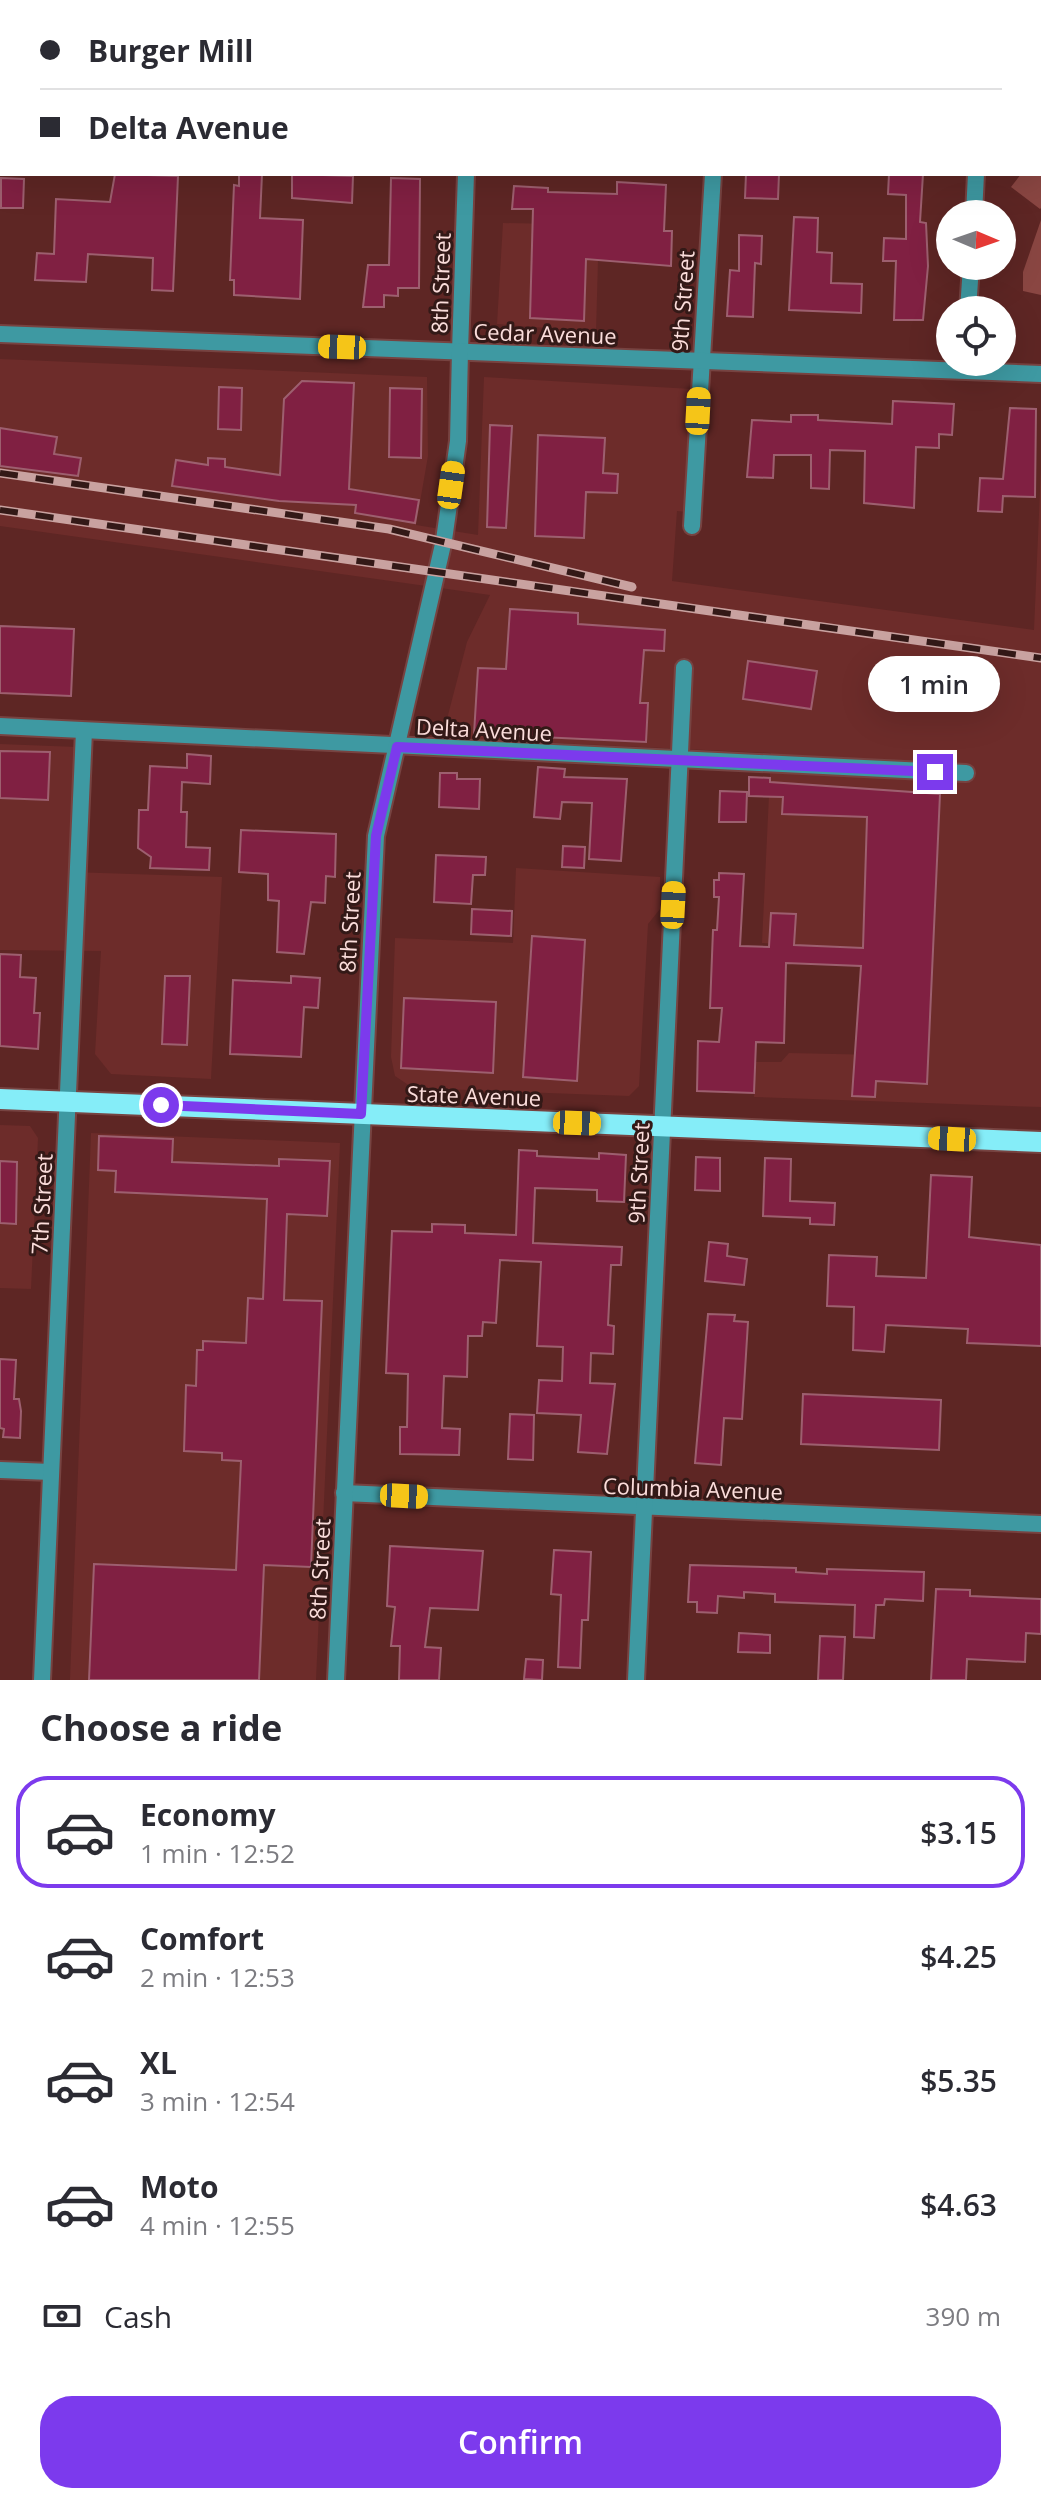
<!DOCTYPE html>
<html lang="en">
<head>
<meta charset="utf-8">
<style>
	body { margin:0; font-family:"Open Sans",sans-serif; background:#f7f7f7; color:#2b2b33; height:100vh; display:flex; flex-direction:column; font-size:30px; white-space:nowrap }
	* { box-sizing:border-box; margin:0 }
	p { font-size:26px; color:#7c7c81 }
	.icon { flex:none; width:44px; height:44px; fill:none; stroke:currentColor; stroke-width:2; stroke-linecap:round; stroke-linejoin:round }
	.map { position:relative; height:1680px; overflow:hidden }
	.sheet { display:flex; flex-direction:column; background:#fff; flex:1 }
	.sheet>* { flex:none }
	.hud { position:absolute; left:0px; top:0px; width:1042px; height:176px; box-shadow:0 8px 32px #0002; display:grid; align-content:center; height:176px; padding:0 40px; background:#fff }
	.needle { width:52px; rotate:92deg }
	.tools { position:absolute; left:936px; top:200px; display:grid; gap:16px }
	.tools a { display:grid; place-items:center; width:80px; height:80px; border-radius:50%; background:#fff; box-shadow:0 8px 32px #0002; font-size:40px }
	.end { position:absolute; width:36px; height:36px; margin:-18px; border:10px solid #7c3aed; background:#fff; box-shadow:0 0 0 4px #fff }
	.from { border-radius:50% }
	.bubble { position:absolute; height:56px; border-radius:28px; background:#fff; box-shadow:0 8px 32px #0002; font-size:26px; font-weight:600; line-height:56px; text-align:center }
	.car { position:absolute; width:24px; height:48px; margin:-24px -12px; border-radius:10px; box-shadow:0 0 6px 2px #0007; background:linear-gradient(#f5c518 24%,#345 0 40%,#f5c518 0 76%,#345 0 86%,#f5c518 0) }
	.hud b { display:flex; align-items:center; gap:28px; height:76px; font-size:30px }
	.hud b+b { border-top:2px solid #e1e1e2 }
	.hud i { width:20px; height:20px; background:#2b2b33 }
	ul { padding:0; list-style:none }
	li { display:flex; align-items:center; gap:24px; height:112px; margin:0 16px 12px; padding:0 24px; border:4px solid transparent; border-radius:32px }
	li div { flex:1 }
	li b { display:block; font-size:30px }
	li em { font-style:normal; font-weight:600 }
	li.selected { border-color:#7c3aed }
	li>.icon { width:72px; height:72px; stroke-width:1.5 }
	h2 { padding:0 40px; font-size:36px; line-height:96px }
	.pay { display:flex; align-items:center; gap:20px; height:88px; padding:0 40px; font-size:30px }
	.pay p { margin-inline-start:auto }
	.button { display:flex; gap:16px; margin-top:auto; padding:16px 40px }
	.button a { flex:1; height:92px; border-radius:32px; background:#7c3aed; color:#fff; font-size:32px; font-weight:600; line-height:92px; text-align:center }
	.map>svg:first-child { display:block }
	.built { fill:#6d2c2a }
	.green { fill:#8a4642 }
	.building { fill:#802042; stroke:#9d5f6f; stroke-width:2 }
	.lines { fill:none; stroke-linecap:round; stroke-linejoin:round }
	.minor-casing { stroke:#774341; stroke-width:20 }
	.tertiary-casing { stroke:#774341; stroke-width:20 }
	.primary-casing { stroke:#774341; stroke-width:24 }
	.minor { stroke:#3e99a2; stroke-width:16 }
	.tertiary { stroke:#3e99a2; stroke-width:16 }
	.primary { stroke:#85edf8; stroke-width:20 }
	.rail-casing { stroke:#c9a2a0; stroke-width:9 }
	.rail { stroke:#331917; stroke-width:6; stroke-dasharray:18; stroke-linecap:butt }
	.route { stroke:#7c3aed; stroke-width:10 }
	.labels { text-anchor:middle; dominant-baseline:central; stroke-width:6; stroke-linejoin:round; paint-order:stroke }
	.street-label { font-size:22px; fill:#fbdddb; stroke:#331917 }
</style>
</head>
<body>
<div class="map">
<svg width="1041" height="1680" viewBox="0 0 1041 1680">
	<rect width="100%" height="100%" fill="#5e2624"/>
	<g class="built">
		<path d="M503,223L599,225L596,332L497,324Z"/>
		<path d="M0,359L427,377L428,456L416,525L478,535L484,377L692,389L688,512L677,511L672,581L1034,630L1041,467V1107L754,1097L755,1062H781L789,1053L879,1055L884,950L762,943L771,753L452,738L447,719L467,642L490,595L0,526Z"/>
		<path d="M0,744L77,747L71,872L222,877L211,1079L111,1074L95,1054L101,951L0,950Z"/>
		<path d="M516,868L660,877V909L648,924L639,1086L629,1096L413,1088L395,1076L391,1057L395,938L513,943Z"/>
		<path d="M0,1125L30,1126L38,1138L31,1289L0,1288Z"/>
		<path d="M91,1133L340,1143L316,1680H70Z"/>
	</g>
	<g class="green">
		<path d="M1041,147V208L1040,209L1011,187L1021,174H1040Z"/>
		<path d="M1041,220V295L1023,291V272Z"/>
	</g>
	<g class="building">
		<path d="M115,174L178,176L173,291L152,290L153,258L88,254L86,282L35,280L37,253L54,254L56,199L110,202Z"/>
		<path d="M239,174H262L260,218L303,220L300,299L234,295V280H230L234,185L239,186Z"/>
		<path d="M292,174L353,176L352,203L292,198Z"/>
		<path d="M746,174H779L778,199L745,198Z"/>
		<path d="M889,174H923L920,222L926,223L928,266L923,320H894L896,261H883L884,238L906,239V195L888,194Z"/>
		<path d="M1,178L24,179L23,208H1Z"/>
		<path d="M391,178L420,179L419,288H398V296L384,295V307H363L368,265H389Z"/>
		<path d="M617,182L666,185L664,231H672L671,266L586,259L584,321L530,318L533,209H512L514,186L548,188V192L617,194Z"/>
		<path d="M794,217L818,218L817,252L832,253L831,283L862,284L861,313L789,310Z"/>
		<path d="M739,235L762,236L761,264L755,263L753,317L727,316L730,270L739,271Z"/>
		<path d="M302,381L354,383L349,489L419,500L415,523L355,513L356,505L279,501L172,486L176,460L208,465V458L225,459V467L280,475L284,399Z"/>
		<path d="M219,387L242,388L241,430L218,429Z"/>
		<path d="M390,388L422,389L421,458L389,457Z"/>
		<path d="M893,401L954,404L952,435L939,434V448L916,447L914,508L864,503L865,451L830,450L829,489L811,488V455H774L773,478L747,477L752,420L791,422V415H818V420L892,424Z"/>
		<path d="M1010,408L1036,409L1035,497L1003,496L1002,512L978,511L980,478L1003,479Z"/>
		<path d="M490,425L512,426L506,528L487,527Z"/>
		<path d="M0,428L57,437L54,454L81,458L78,476L0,466Z"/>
		<path d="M538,435L605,438L603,473L618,474L617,493L586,492L584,538L535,536Z"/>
		<path d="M510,609L578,613V624L665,630L664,651L644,650L640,703H648L646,742L474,734L478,668L506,669Z"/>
		<path d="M0,626L74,629L71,696L0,693Z"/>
		<path d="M748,661L817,671L811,709L743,699Z"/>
		<path d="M0,751L50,752L48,800L0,798Z"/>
		<path d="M187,754L211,756L210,784L182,782L181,812H187L186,847L210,848L209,870L150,868L151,857L138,848L139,810H148L150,766L187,768Z"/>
		<path d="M538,767L565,769L564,777L627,779L621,861L589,859L592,803L562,802L560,819L534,817Z"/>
		<path d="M440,773H457V779H480L479,809L439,807Z"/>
		<path d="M749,777L770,778V782L940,794L927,1084L876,1081L875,1097L852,1096L861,966L786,963L784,1043L756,1042L754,1093L697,1091L698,1041L719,1042L722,1008H710L713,930H717L719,897H714V880H719V873L744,874L740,946L769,947L771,913L796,914L794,945L863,948L867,817L782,814L783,797L749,796Z"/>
		<path d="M720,791L747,792L746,822H719Z"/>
		<path d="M241,830L336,834L335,877L326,876L325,903L311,902L304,954L277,952L279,901L268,900V874L239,872Z"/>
		<path d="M563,846L585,847L584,868L562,867Z"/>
		<path d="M436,855L486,857L485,875H473L471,904L434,902Z"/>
		<path d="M472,909L512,911L511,936L471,934Z"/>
		<path d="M532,936L585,940L577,1081L523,1077Z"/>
		<path d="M0,954L21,955L20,977L36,978L34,1013H40L38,1049L0,1046Z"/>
		<path d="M165,976H190L187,1045L162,1044Z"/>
		<path d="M291,976L320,978L318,1008L304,1007L301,1057L230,1054L233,980L291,983Z"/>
		<path d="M404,998L496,1002L493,1073L401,1068Z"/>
		<path d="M99,1136L173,1139L172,1162L279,1166V1159L330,1161L327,1216L287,1214L284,1300L322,1301L311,1567L264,1565L259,1680H89L94,1564L236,1570L241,1461L222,1460V1453L184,1451L186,1385L196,1386L197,1350H203V1341L246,1343L248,1298L263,1299L267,1199L115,1192L116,1171L98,1170Z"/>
		<path d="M519,1150L537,1151V1156L599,1159V1153L626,1155L624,1202L597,1201V1190L535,1188L533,1243L622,1247L621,1265H611L608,1325L614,1326L613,1354L591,1353L590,1383L615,1384L607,1454L578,1452L581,1415L537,1413L539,1380L562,1381L563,1347L537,1346L541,1262L500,1260L496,1323L483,1322L482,1336H468L467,1377L444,1376L442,1428L460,1429L459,1455L400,1454V1427H407L408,1374L386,1373L392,1231L432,1232V1224L465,1225V1233L516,1235Z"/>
		<path d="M696,1157L720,1158V1191L695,1190Z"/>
		<path d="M765,1158L791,1159L790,1201L835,1203L834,1225L810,1224V1218L763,1216Z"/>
		<path d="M0,1161L17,1162L16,1224L0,1223Z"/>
		<path d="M931,1175L972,1177L969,1237L1041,1245V1346L967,1343L968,1329L886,1325L884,1352L853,1350L854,1307L827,1306L829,1255L877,1257L876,1276L926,1278Z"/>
		<path d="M709,1242L728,1244L727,1256L747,1259L744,1285L705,1281Z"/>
		<path d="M708,1314L735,1315L734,1321L748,1322L742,1419L724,1418L721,1465L695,1463Z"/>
		<path d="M0,1359L16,1360L14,1399H19L21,1411L20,1438L3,1437L4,1429L0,1428Z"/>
		<path d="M803,1394L941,1400L939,1450L801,1444Z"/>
		<path d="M510,1414L534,1415L533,1460L508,1459Z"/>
		<path d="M390,1546L483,1551L478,1610L430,1608L425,1647L441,1648L439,1680H399L400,1646H391L395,1607L387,1606Z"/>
		<path d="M554,1550L591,1552L588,1620H582L580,1668L558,1667L561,1595L551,1594Z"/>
		<path d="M690,1565L796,1568V1572L827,1574V1569L924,1572L923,1601L885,1599L884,1605H876L874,1638L854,1637L855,1605L775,1602V1594L744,1592V1598L718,1596L717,1613L697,1612V1602H688Z"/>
		<path d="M936,1589L970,1590V1596L1041,1599V1634L1026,1633L1025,1662L967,1659L966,1680H931Z"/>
		<path d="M739,1633L770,1635V1653L738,1652Z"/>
		<path d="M820,1636L845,1637L843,1680H818Z"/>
		<path d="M526,1659L543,1660L542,1680L524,1679Z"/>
	</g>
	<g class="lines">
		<g class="minor-casing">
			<g id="minor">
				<path d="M476,2L477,0"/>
				<path d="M724,2V0"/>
				<path d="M987,2V0"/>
				<path d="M974,214L976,174"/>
				<path d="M968,310L971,266"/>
				<path d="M460,351L466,174"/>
				<path d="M692,526L713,174"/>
				<path d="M0,726L966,773"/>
				<path d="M0,1470L51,1472"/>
				<path d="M344,1493L1041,1524"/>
				<path d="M42,1680L84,731"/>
				<path d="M636,1680L684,668"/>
			</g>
		</g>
		<g class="tertiary-casing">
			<g id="tertiary">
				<path d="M0,334L1041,374"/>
				<path d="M336,1680L376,836L444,540L458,441L460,351"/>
			</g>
		</g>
		<g class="primary-casing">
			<path id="primary" d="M0,1099L1041,1142"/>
		</g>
		<use href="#minor" class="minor"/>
		<use href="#tertiary" class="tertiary"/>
		<use href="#primary" class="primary"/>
		<g class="rail-casing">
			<g id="rail">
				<path d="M0,473L389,529L632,587"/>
				<path d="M0,510L1041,658"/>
			</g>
		</g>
		<use href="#rail" class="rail"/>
	</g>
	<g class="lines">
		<path class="route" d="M161,1105L361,1114L376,836L397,747L935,772"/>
	</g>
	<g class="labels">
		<g class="street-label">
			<text transform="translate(440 283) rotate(-88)">8th Street</text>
			<text transform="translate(682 301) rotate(-86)">9th Street</text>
			<text transform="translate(545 333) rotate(2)">Cedar Avenue</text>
			<text transform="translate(484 729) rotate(3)">Delta Avenue</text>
			<text transform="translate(349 922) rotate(-87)">8th Street</text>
			<text transform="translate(474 1095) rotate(2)">State Avenue</text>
			<text transform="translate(638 1173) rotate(-87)">9th Street</text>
			<text transform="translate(41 1204) rotate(-87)">7th Street</text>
			<text transform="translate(693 1488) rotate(2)">Columbia Avenue</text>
			<text transform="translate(319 1569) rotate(-87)">8th Street</text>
		</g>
	</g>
</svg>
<div class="tools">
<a><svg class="needle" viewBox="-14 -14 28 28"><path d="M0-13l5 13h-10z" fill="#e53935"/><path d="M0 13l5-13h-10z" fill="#7c7c81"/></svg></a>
<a><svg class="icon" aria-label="locate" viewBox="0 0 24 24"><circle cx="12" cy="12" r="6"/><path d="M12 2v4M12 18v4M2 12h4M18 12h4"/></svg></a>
</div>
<i class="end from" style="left:161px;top:1105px"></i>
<i class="end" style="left:935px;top:772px"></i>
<div class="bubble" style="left:868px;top:656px;width:132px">1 min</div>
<i class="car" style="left:342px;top:347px;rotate:272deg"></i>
<i class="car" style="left:698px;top:411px;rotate:3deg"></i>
<i class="car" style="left:451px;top:485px;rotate:8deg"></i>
<i class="car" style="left:673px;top:905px;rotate:3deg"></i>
<i class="car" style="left:577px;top:1123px;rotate:92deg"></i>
<i class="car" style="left:952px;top:1139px;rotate:273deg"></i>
<i class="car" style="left:404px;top:1496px;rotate:93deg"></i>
<div class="hud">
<b><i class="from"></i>Burger Mill</b>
<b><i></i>Delta Avenue</b>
</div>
</div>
<section class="sheet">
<h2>Choose a ride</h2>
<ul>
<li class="selected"><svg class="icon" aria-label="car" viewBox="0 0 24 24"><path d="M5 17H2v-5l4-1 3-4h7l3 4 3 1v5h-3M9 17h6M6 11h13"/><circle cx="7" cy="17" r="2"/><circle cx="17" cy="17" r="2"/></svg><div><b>Economy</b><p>1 min · 12:52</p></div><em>$3.15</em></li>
<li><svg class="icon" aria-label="car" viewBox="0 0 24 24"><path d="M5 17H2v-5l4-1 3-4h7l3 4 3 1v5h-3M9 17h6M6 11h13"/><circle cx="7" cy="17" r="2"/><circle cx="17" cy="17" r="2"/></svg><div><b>Comfort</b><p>2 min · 12:53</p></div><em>$4.25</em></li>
<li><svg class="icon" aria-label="car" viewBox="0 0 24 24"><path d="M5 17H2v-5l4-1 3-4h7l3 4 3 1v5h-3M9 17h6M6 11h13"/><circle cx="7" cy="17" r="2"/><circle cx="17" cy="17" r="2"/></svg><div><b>XL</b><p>3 min · 12:54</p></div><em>$5.35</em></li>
<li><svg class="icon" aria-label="car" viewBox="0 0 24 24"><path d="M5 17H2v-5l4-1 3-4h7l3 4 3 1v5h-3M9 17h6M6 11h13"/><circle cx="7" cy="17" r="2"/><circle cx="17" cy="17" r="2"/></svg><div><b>Moto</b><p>4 min · 12:55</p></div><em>$4.63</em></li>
</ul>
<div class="pay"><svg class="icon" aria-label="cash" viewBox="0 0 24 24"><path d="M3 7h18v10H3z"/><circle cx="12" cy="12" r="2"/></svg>Cash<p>390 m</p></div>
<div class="button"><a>Confirm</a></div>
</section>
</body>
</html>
